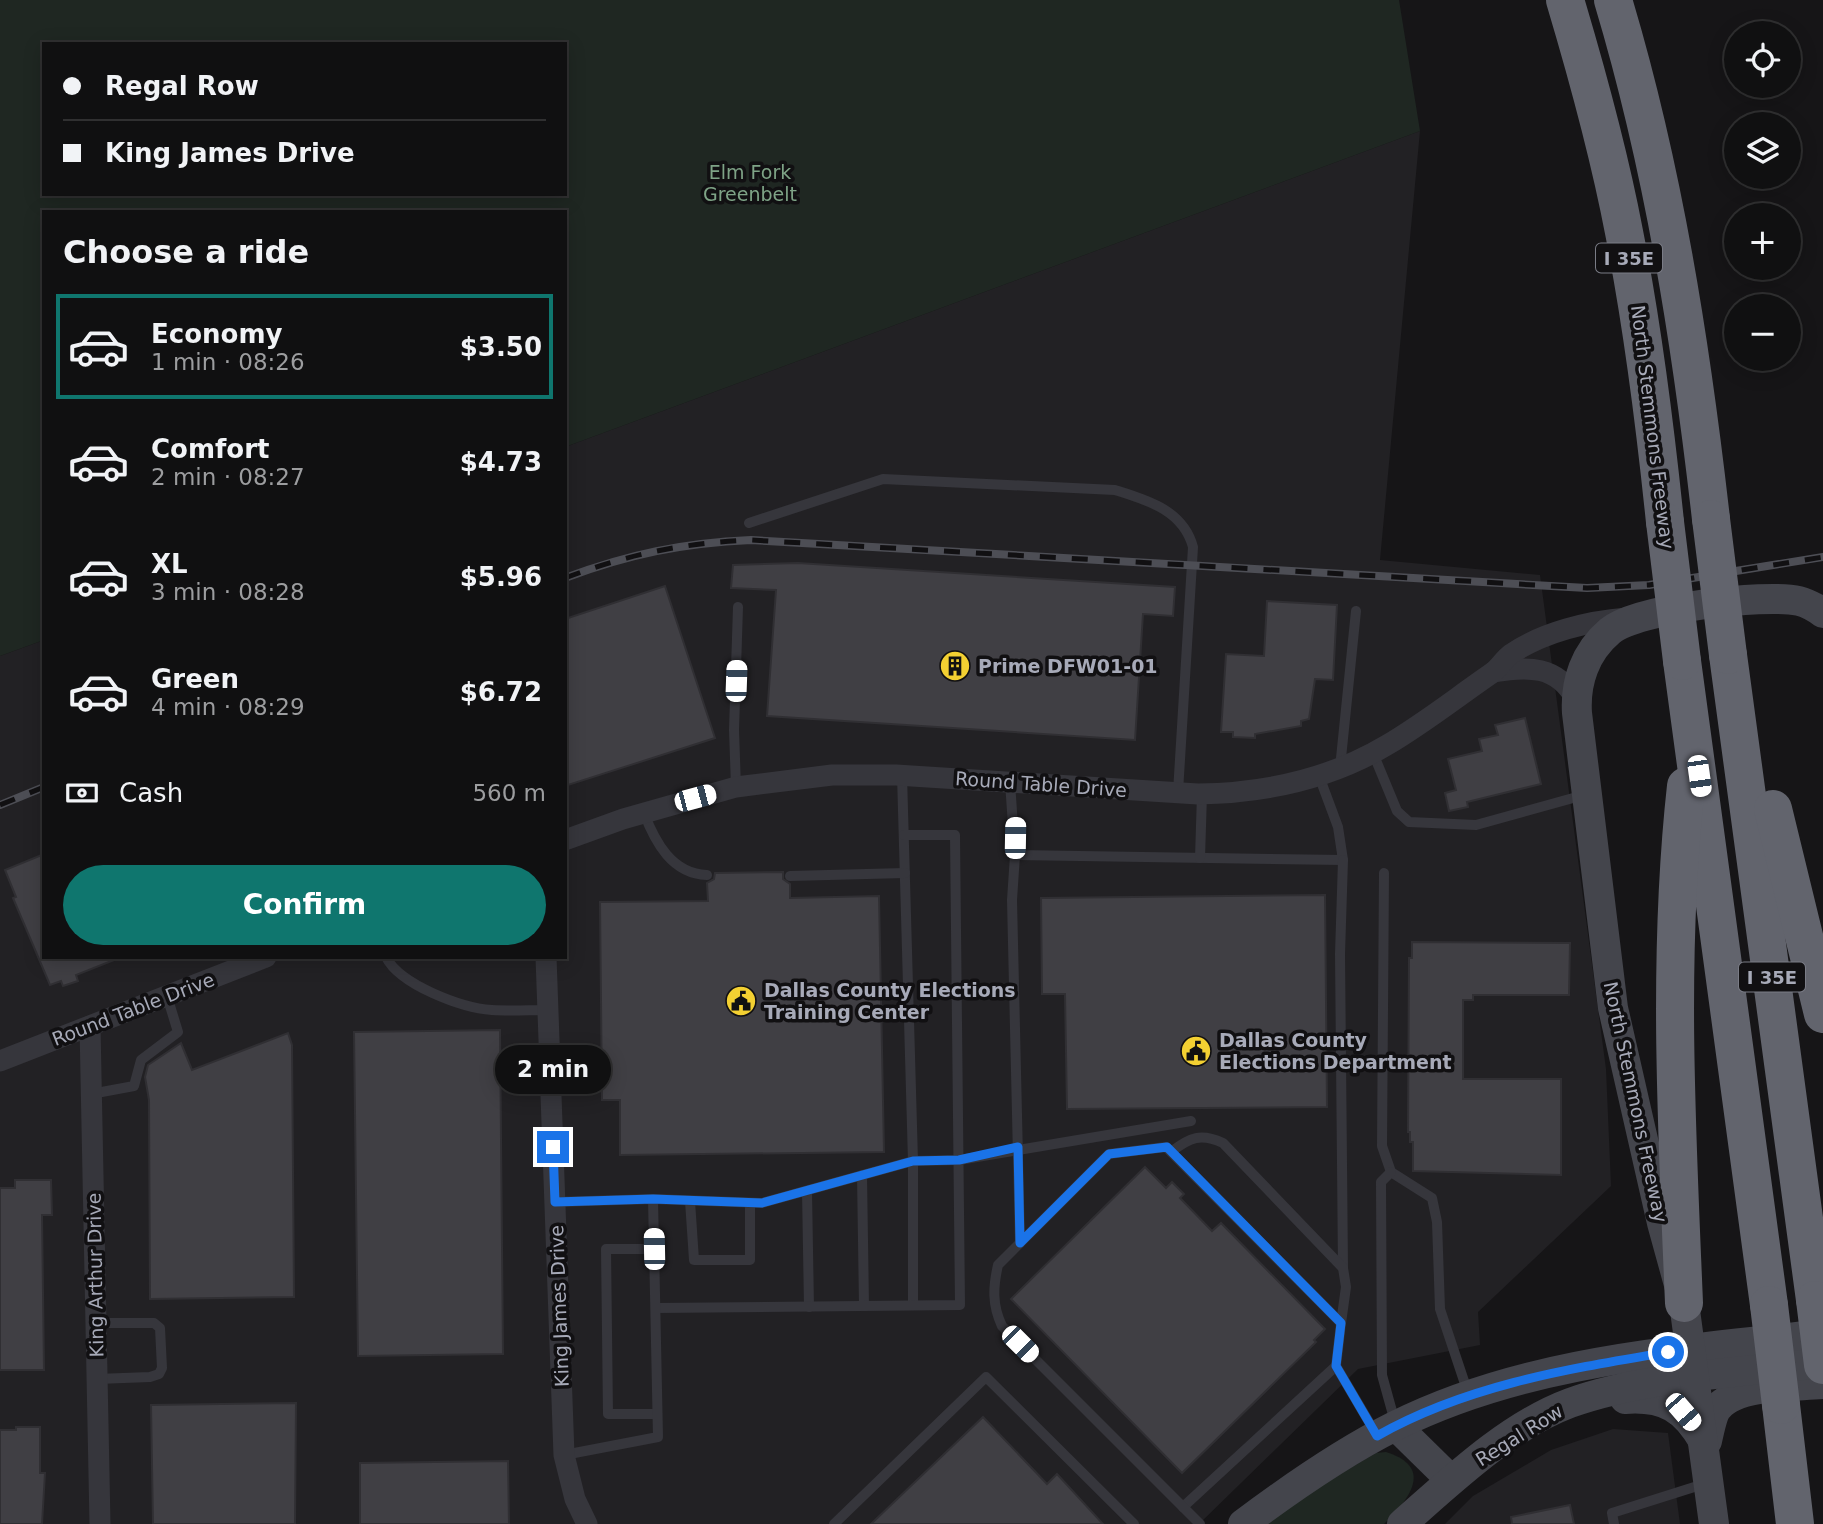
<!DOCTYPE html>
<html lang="en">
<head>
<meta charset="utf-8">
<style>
	body { margin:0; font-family:"DejaVu Sans",sans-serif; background:#19191a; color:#f1f3f6; height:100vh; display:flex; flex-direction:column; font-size:26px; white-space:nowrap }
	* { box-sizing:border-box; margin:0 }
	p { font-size:23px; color:#9c9d9f }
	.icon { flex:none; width:38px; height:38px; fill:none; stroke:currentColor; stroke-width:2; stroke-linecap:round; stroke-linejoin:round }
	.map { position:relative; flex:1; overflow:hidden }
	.details { position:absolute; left:42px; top:210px; width:525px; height:749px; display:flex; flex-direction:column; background:#101011; border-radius:0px; box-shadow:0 4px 18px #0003,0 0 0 2px #303031 }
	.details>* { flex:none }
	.guide { position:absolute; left:42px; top:42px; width:525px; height:154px; border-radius:0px; box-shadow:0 4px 18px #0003,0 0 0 2px #303031; display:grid; align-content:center; height:154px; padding:0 21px; background:#101011 }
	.fabs { position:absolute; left:1724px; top:21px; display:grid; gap:14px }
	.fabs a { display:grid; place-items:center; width:77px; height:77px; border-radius:50%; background:#101011; box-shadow:0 4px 18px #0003,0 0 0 2px #303031; font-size:35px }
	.end { position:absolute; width:32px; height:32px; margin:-16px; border:9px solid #1a73e8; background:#fff; box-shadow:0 0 0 4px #fff }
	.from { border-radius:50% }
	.bubble { position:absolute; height:49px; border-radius:24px; background:#101011; box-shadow:0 4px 18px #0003,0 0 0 2px #303031; font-size:23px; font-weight:600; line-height:49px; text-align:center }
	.car { position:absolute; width:21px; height:42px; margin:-21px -10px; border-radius:9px; box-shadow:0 0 5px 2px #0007; background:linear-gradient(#fff 24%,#345 0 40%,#fff 0 76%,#345 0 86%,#fff 0) }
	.guide b { display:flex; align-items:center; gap:24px; height:66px; font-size:26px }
	.guide b+b { border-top:2px solid #303031 }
	.guide i { width:18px; height:18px; background:#f1f3f6 }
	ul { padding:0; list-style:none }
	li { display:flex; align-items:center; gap:21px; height:105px; margin:0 14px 10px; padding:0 7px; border:4px solid transparent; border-radius:0px }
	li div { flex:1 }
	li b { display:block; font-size:26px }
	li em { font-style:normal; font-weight:600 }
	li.current { border-color:#0f766e }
	li>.icon { width:63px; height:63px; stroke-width:1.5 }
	h2 { padding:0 21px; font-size:32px; line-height:84px }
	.pay { display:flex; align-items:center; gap:18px; height:77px; padding:0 21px; font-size:26px }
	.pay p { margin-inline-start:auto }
	.primary-button { display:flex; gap:14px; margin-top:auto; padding:14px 21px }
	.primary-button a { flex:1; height:80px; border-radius:42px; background:#0f766e; color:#fff; font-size:28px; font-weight:600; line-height:80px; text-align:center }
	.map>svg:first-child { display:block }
	.built { fill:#222124 }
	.green { fill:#1f2722; fill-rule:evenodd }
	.building { fill:#403f44; stroke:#302f33; stroke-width:2 }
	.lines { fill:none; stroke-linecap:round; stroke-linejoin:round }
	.service { stroke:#36363c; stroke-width:10 }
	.minor { stroke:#36363c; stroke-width:21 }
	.secondary { stroke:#44454c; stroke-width:30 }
	.motorway { stroke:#62646d; stroke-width:38 }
	.rail-casing { stroke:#4d4e55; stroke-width:8 }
	.rail { stroke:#111012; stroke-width:5; stroke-dasharray:16; stroke-linecap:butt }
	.motorway-bridge { stroke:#62646d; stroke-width:38 }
	.route { stroke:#1a73e8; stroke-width:9 }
	.labels { text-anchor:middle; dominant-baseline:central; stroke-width:7; stroke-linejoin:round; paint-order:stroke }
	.shield { fill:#111012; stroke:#7a7c86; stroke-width:2 }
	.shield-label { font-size:18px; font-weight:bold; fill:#a7aab8 }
	.park-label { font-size:19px; fill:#7ea386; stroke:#111012 }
	.street-label { font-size:19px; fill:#a7aab8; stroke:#111012 }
	.poi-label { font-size:19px; font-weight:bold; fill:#a7aab8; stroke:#111012; text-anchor:start }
</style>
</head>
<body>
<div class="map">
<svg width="1823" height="1524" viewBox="0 0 1823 1524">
	<rect width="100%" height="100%" fill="#161517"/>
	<g class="built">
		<path d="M1420,131L1380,560L1540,575L1606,1069L1611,1186L1478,1312L1480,1345L1358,1369L1199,1524H0V656L44,640V957H565V447Z"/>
		<path d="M1613,1429L1668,1433L1680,1524H1445L1473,1496L1551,1450Z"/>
	</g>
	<g class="green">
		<path d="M0,0H1399L1420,131L565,447V212H44V640L0,656ZM44,44H565V194H44Z"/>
		<path d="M1386,1452C1437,1468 1406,1502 1384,1524H1266L1316,1488L1376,1453Z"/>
	</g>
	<g class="building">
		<path d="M798,563L1175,587L1173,616L1143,614L1135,740L767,716L776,590L731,588L733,565Z"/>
		<path d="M665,586L715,738L565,786V619Z"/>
		<path d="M1267,601L1337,605L1333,680L1315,679L1309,719L1301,721V726L1255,734V738L1233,737V732H1221L1226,654L1264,656Z"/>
		<path d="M1525,718L1541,784L1467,802L1468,807L1449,811L1445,793L1456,790L1448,759L1482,751L1479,739L1498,735L1495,725Z"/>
		<path d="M44,854V957L119,958L76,975L78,981L63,986L61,981L50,985L13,898L16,897L5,870Z"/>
		<path d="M783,872V879L790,884V898L879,896L884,1152L620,1155V1100H602L600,902L708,901L707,883L714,879L715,873Z"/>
		<path d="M1325,895L1327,1107L1067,1109L1065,994H1042L1041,898Z"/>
		<path d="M1412,942L1570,943L1569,995H1473V1000H1463V1079H1561V1175L1413,1171V1142H1410V1132H1408L1409,958H1412Z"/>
		<path d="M500,1030L503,1354L358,1356L354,1032Z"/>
		<path d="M288,1033L292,1045L294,1297L150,1299L149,1100L145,1077L148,1065L181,1043L192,1070Z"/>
		<path d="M1145,1167L1166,1188L1172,1182L1184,1194L1180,1198L1212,1231L1221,1223L1325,1329L1314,1340L1316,1342L1182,1473L1011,1299Z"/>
		<path d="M15,1180H51L52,1215H42L44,1370H0V1188H15Z"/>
		<path d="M296,1403L295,1524H153L151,1405Z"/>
		<path d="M983,1417L1047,1484L1057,1474L1103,1524H871Z"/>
		<path d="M16,1427H40V1473H45L42,1524H0V1430H16Z"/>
		<path d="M508,1461L509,1524H360V1463Z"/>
		<path d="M1570,1505L1574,1524H1512L1511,1517Z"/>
	</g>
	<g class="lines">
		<g class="service">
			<path d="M749,523L883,479L1115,490C1147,500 1183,510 1193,547L1178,792"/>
			<path d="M1373,753L1397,811L1409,822L1476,825L1584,795"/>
			<path d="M1340,768L1356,611"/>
			<path d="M902,775L913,1161L959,1160L1191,1121"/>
			<path d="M1010,782L1015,855L1343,860L1338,827L1319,776"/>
			<path d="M736,787L734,730L738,607"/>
			<path d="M644,813C655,842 672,874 707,875"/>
			<path d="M1015,855L1012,900L1020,1243"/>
			<path d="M1200,858L1202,794"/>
			<path d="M1343,860L1340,954L1343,1268"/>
			<path d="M1384,873L1382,1146L1391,1172L1432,1198L1437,1222L1440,1309L1468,1393"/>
			<path d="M790,876L905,873"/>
			<path d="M386,957C400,985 462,1008 492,1010C510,1011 529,1010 548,1010"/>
			<path d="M91,1094L134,1086L141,1060L178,1032L167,996"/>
			<path d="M1171,1152C1190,1137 1201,1133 1223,1143L1343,1268L1346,1287L1341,1323"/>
			<path d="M1391,1172L1381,1182L1382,1375L1395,1422"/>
			<path d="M862,1175L864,1306"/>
			<path d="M807,1191L809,1307"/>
			<path d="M690,1201L694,1260H750V1203"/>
			<path d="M555,1202L653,1199L762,1203L913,1161V1305"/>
			<path d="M654,1249H606L608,1414H657"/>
			<path d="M656,1308L960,1305L955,835H904"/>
			<path d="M96,1323H154L160,1328L162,1368L159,1374L150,1377L97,1379"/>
			<path d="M564,1455L658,1437L653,1199"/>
			<path d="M1183,1507L1336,1366"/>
			<path d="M834,1524L986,1377L1134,1524"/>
			<path d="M1200,1524L1002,1326C992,1305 993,1287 998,1265L1109,1154L1166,1147L1341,1323L1336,1366L1376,1434"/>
			<path d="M1614,1524L1612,1513L1707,1483"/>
		</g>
		<g class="minor">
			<path d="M1493,672C1527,666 1558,665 1576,700"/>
			<path d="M565,840L623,819L736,787L832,775H896L1198,794C1264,793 1330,779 1387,745C1423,724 1457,697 1492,673C1499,668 1504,659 1511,654C1543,632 1589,621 1627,618"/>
			<path d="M546,957L564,1455L575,1499L587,1524"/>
			<path d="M90,1026L100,1524"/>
			<path d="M0,1061L266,957"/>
		</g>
		<g class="secondary">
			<path d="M1625,1399C1665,1396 1685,1409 1704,1442"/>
			<path d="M1396,1426L1450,1479"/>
			<path d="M1707,1441C1709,1432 1711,1422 1714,1414C1728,1383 1794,1387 1823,1384"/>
			<path d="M1243,1524C1291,1488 1341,1453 1395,1426C1527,1360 1678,1351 1823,1334"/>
			<path d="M1402,1524C1451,1481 1508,1426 1570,1403C1645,1376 1744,1372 1823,1363"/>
			<path d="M1714,1524L1684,1303L1662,1223L1613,1008L1577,713C1575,682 1585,652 1610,631C1636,609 1764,593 1799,601C1807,603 1816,608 1823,613"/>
		</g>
		<g class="motorway">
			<path d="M1565,0C1588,77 1609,153 1624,232C1643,328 1655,425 1665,522"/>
			<path d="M1613,0C1664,170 1691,343 1711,519"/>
			<path d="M1728,655L1815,1300"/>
			<path d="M1682,661L1769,1305"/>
			<path d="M1773,809L1823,1014"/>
			<path d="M1684,1303C1677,1132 1667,957 1686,786"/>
			<path d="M1781,1405L1795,1524"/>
		</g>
		<g class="rail-casing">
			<g id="rail">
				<path d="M565,578C629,554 683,543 751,540L1587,588L1649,585L1823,557"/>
				<path d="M0,805L44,787"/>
			</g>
		</g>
		<use href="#rail" class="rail"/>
		<g class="motorway-bridge">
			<path d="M1711,519L1728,655"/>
			<path d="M1665,522L1682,661"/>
			<path d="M1815,1300L1823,1365"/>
			<path d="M1769,1305L1781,1405"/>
		</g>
	</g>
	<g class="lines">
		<path class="route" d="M553,1147L555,1202L653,1199L762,1203L913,1161L959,1160L1018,1147L1020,1243L1109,1154L1167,1147L1341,1323L1336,1366L1377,1436C1467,1385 1568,1369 1668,1352"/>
	</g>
	<defs>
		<g id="building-disc" transform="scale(1.575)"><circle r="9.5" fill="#f3d032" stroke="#111012"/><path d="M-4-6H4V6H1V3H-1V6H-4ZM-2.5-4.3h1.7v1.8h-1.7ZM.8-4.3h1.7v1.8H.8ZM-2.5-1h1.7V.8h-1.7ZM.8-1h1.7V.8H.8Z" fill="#111"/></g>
		<g id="civic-disc" transform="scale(1.575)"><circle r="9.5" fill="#f3d032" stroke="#111012"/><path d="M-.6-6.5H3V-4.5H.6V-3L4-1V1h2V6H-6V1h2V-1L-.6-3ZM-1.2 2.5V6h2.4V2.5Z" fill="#111"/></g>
	</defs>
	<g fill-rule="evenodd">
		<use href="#building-disc" x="955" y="666"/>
		<use href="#civic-disc" x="741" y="1001"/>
		<use href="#civic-disc" x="1196" y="1051"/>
	</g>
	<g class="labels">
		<g class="shield">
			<rect x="1596" y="243.5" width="66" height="29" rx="5"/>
			<rect x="1739" y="962.5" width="66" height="29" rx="5"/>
		</g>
		<g class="shield-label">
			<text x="1629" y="258">I 35E</text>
			<text x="1772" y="977">I 35E</text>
		</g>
		<g class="park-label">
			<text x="750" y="172">Elm Fork<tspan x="750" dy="22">Greenbelt</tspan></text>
		</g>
		<g class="street-label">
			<text transform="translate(1653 427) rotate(83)">North Stemmons Freeway</text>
			<text transform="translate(1041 784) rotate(4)">Round Table Drive</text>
			<text transform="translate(133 1009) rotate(-21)">Round Table Drive</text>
			<text transform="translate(1636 1102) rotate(78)">North Stemmons Freeway</text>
			<text transform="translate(95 1275) rotate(-91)">King Arthur Drive</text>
			<text transform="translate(559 1306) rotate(-92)">King James Drive</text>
			<text transform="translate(1519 1435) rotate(-32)">Regal Row</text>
		</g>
		<g class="poi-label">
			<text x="978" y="666">Prime DFW01-01</text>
			<text x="764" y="990">Dallas County Elections<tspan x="764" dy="22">Training Center</tspan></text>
			<text x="1219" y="1040">Dallas County<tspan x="1219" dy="22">Elections Department</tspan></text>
		</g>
	</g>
</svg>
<div class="fabs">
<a><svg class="icon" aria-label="locate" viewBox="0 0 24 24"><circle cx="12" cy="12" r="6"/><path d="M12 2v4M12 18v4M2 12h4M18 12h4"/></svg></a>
<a><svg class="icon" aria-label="layers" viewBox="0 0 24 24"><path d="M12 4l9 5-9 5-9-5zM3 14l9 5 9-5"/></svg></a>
<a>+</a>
<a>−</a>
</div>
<i class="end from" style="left:1668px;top:1352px"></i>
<i class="end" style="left:553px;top:1147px"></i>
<div class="bubble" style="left:495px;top:1045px;width:116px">2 min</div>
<i class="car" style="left:736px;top:681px;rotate:2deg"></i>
<i class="car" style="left:1699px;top:776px;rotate:172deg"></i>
<i class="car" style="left:695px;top:798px;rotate:75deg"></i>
<i class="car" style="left:1015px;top:838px;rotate:1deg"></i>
<i class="car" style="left:654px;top:1249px;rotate:359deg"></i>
<i class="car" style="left:1020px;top:1344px;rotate:135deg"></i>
<i class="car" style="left:1683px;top:1412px;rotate:139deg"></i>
<div class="guide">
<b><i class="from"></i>Regal Row</b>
<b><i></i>King James Drive</b>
</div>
<section class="details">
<h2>Choose a ride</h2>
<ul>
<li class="current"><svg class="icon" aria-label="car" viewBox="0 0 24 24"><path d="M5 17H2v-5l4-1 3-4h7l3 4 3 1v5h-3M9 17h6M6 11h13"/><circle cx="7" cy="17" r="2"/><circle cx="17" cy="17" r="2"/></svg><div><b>Economy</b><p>1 min · 08:26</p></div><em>$3.50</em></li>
<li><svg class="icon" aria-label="car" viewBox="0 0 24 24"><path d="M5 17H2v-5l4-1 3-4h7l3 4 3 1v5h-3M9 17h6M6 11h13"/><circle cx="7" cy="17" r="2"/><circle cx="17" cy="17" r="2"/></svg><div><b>Comfort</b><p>2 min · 08:27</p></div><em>$4.73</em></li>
<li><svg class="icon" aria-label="car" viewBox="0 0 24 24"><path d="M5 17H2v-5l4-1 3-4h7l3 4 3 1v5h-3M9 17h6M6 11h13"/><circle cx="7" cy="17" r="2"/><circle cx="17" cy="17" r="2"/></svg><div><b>XL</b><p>3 min · 08:28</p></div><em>$5.96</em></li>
<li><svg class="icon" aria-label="car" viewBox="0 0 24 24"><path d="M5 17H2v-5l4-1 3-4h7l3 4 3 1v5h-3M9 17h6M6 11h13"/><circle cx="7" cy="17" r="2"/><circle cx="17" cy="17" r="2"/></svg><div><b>Green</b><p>4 min · 08:29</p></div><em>$6.72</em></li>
</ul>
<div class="pay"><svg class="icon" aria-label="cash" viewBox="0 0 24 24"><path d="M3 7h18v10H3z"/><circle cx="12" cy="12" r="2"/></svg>Cash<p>560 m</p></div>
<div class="primary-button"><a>Confirm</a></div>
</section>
</div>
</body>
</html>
